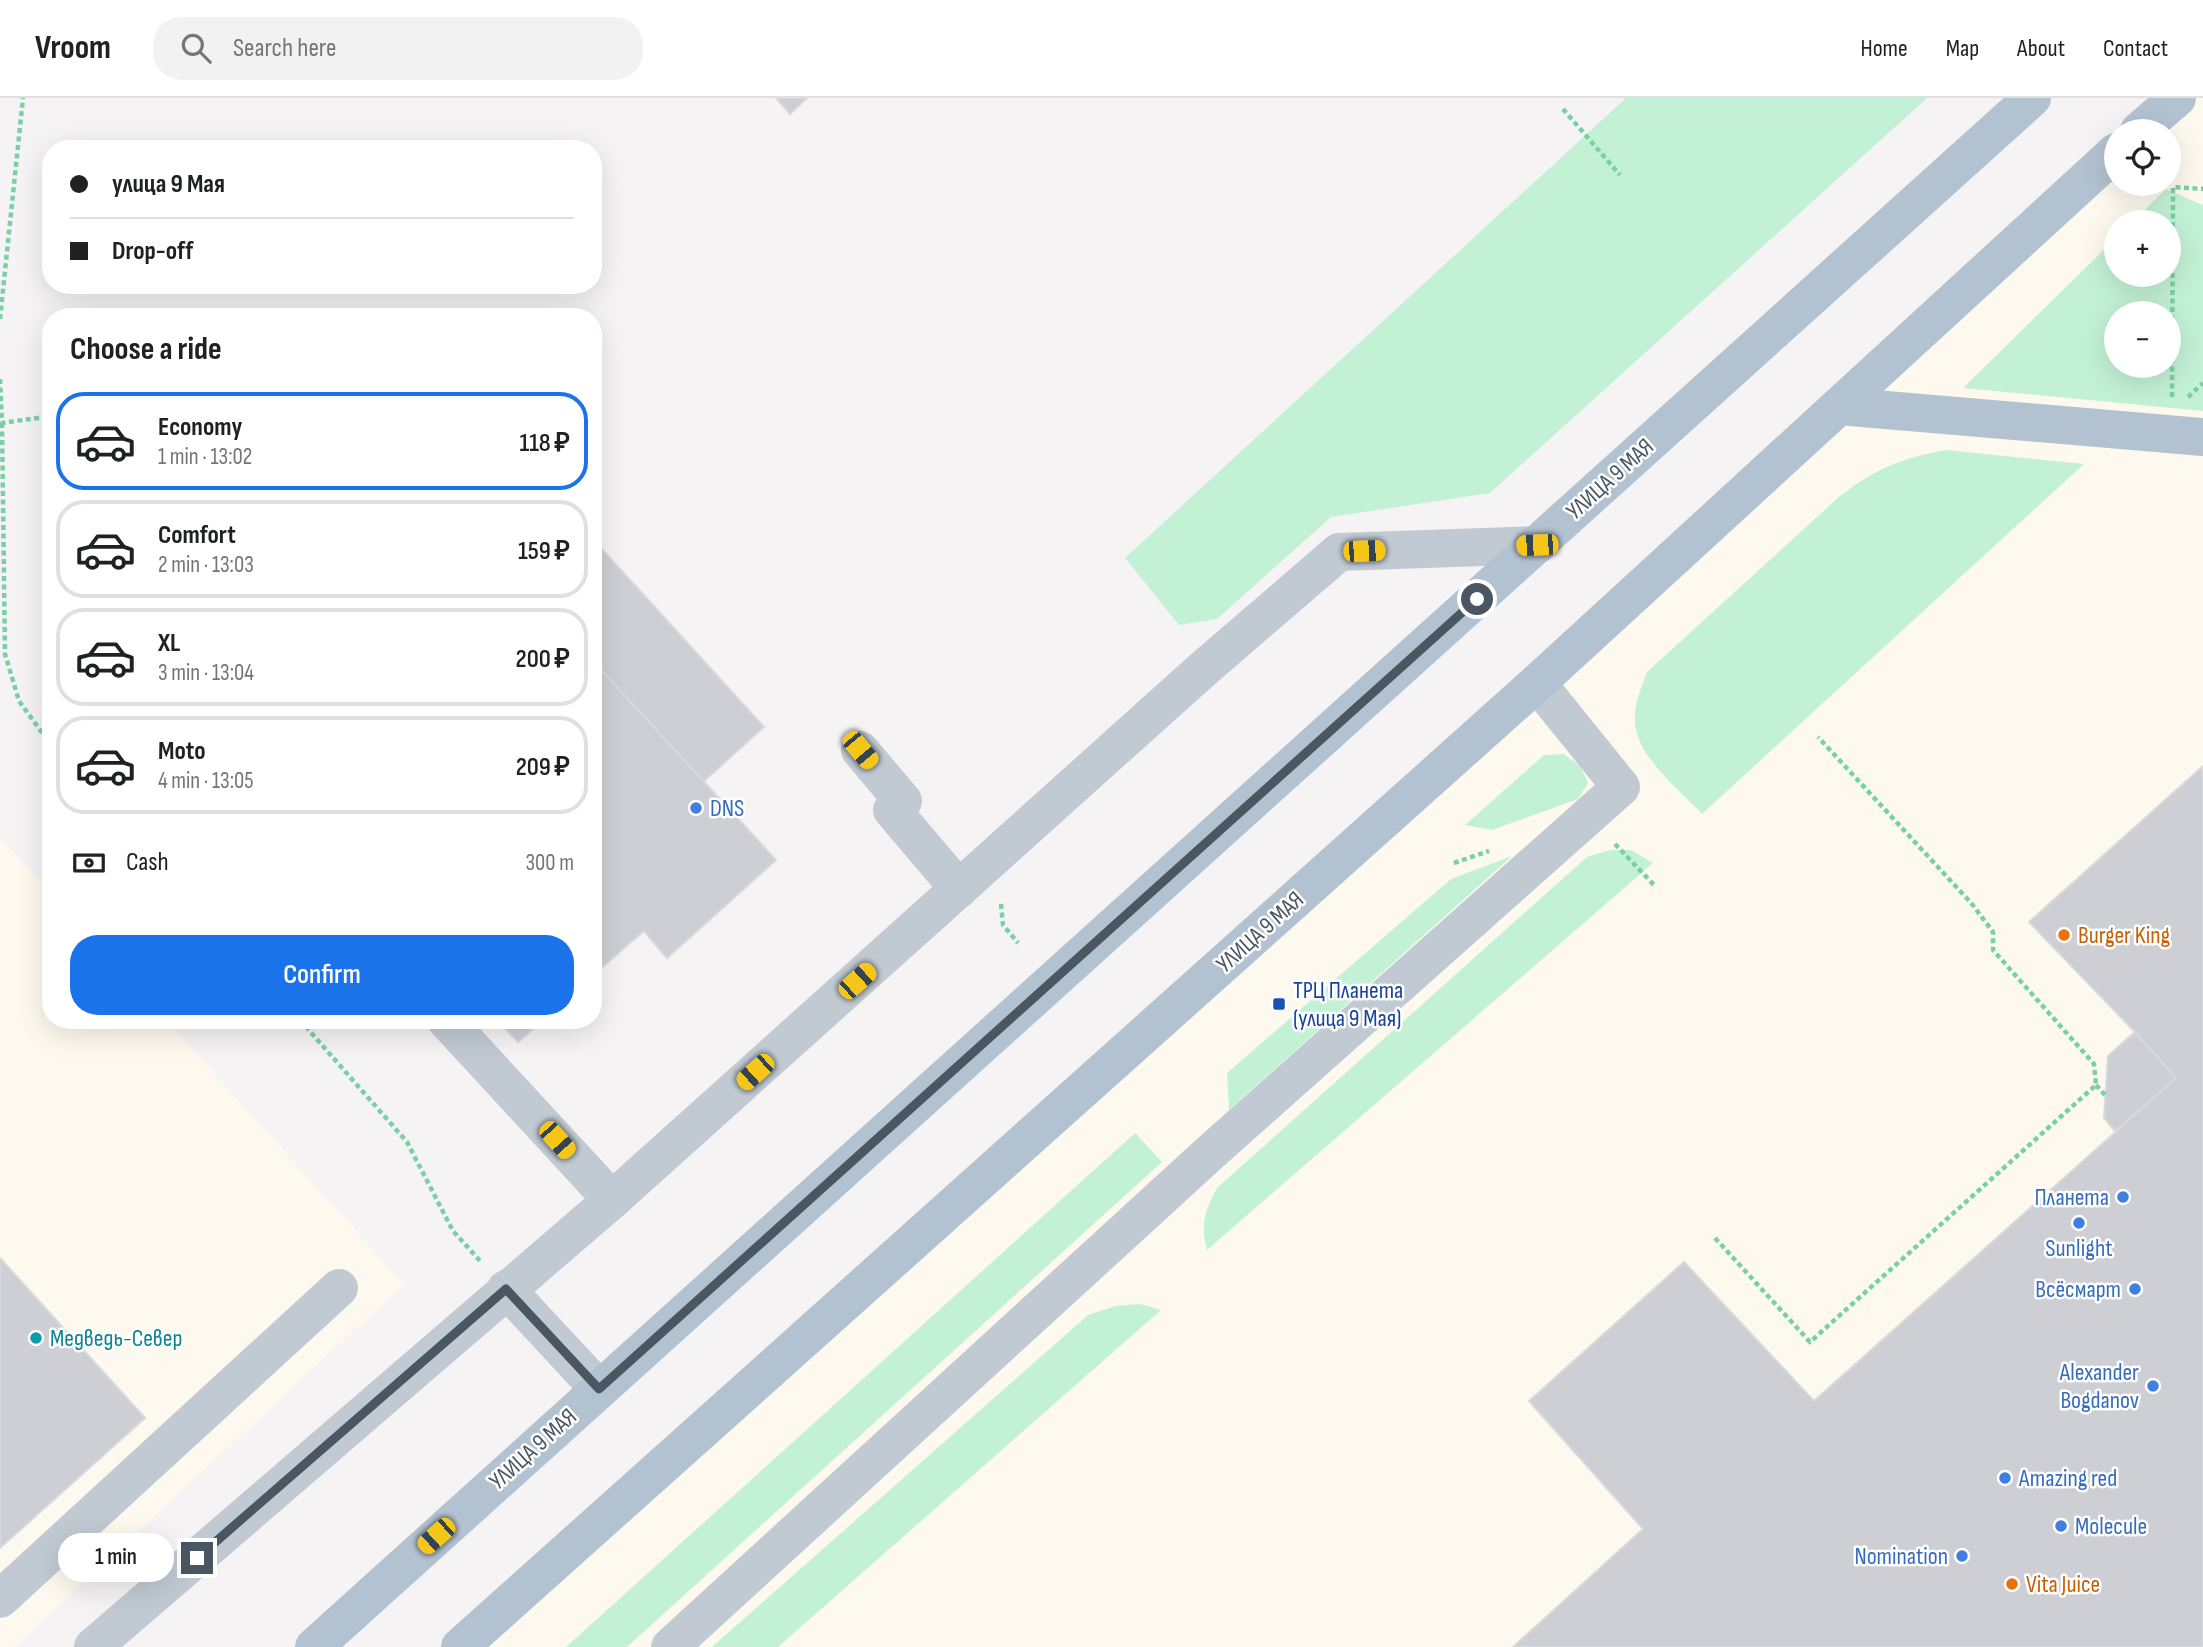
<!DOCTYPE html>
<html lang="en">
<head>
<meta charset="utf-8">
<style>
	body { margin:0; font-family:"Sofia Sans Condensed",sans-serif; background:#f2f2f2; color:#202124; height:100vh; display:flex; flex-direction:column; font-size:26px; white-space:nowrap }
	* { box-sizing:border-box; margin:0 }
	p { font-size:23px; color:#757577 }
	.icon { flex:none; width:38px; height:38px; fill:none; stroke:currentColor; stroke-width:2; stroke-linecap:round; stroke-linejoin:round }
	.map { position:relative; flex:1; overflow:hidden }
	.sheet { position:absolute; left:42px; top:210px; width:560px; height:721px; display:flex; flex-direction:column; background:#fff; border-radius:28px; box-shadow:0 7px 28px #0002 }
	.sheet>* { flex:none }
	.top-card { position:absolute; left:42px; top:42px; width:560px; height:154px; border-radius:28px; box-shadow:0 7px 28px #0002; display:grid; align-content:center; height:154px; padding:0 28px; background:#fff }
	.fabs { position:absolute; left:2104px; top:21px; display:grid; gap:14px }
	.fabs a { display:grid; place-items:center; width:77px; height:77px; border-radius:50%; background:#fff; box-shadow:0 7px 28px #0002; font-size:35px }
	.end { position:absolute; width:32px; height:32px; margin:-16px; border:9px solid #4a5661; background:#fff; box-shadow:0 0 0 4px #fff }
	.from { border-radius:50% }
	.bubble { position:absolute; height:49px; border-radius:24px; background:#fff; box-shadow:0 7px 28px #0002; font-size:23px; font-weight:600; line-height:49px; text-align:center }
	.car { position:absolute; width:21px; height:42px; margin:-21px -10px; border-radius:9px; box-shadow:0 0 5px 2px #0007; background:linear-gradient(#f5c518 24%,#345 0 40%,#f5c518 0 76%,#345 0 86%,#f5c518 0) }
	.top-card b { display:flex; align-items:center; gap:24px; height:66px; font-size:26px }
	.top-card b+b { border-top:2px solid #e0e0e0 }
	.top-card i { width:18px; height:18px; background:#202124 }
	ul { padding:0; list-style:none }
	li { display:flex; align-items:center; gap:21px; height:98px; margin:0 14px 10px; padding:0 14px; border:4px solid #e0e0e0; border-radius:28px }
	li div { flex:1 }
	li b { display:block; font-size:26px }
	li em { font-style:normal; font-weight:600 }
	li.current { border-color:#1a73e8 }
	li>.icon { width:63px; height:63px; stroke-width:1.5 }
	h2 { padding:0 28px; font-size:32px; line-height:84px }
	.pay { display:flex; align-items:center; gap:18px; height:77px; padding:0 28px; font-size:26px }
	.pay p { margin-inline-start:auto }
	.action { display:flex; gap:14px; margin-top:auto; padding:14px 28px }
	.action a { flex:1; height:80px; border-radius:28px; background:#1a73e8; color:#fff; font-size:28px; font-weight:600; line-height:80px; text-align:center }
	header { display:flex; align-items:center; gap:42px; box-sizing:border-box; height:98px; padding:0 35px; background:#fff; border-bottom:2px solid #e0e0e0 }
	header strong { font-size:33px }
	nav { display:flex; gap:38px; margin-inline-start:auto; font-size:24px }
	.search { width:490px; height:63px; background:#f2f2f2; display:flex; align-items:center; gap:18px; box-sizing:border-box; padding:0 24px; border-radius:28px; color:#757577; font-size:26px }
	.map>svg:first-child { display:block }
	.commercial { fill:#fdf9ef; fill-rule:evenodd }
	.green { fill:#c3f1d5; fill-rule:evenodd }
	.building { fill:#cdcfd5; stroke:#d7d9de; stroke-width:2 }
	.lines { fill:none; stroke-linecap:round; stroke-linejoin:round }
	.path { stroke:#7ad0a6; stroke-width:4.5; stroke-dasharray:5 3.5; stroke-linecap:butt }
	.minor { stroke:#c1cad2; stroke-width:38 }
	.major { stroke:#b3c2d1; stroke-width:38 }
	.route { stroke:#4a5661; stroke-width:9 }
	.shop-dot { fill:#3f7fe0; stroke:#fff; stroke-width:2.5 }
	.food-dot { fill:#e8710a; stroke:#fff; stroke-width:2.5 }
	.transit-dot { fill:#1a4fb4; stroke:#fff; stroke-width:2.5 }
	.culture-dot { fill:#0f9aa8; stroke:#fff; stroke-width:2.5 }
	.labels { text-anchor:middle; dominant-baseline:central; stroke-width:5; stroke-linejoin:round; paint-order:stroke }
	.street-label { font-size:24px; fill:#4a5661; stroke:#fff }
	.shop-label { font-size:24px; fill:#366cbe; stroke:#fff; text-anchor:end }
	.food-label { font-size:24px; fill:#c56008; stroke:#fff; text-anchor:start }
	.transit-label { font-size:24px; fill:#164399; stroke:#fff; text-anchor:start }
	.culture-label { font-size:24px; fill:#0d838f; stroke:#fff; text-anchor:start }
</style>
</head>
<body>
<header>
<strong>Vroom</strong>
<div class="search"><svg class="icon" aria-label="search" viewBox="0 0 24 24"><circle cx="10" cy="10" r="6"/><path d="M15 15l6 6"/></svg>Search here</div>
<nav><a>Home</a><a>Map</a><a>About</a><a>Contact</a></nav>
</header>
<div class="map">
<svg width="2203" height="1549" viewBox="0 0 2203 1549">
	<rect width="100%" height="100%" fill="#f5f3f3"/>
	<g class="commercial">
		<path d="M2177,0H2203V1549H460L2116,54V86H2168V33H2139ZM2116,124H2168V177H2116ZM2116,215H2168V268H2116Z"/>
		<path d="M0,739L51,795V922H166L404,1186L14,1549H0Z"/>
	</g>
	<g class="green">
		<path d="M1626,0H1927L1490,395L1331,419L1217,521L1179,527L1125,460Z"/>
		<path d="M2166,91L2203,107V313L1963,290L2116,140V177H2168V124H2132ZM2168,215V268H2116V215Z"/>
		<path d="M1947,352L2084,366L1702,716C1678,690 1631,655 1635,616C1636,601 1642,588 1647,574L1840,398C1877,370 1901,360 1947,352Z"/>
		<path d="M1564,656L1581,669L1588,685L1578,701L1492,732L1465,727L1544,657Z"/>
		<path d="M1610,752H1631L1653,765L1207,1152C1200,1127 1205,1112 1217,1090L1587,759Z"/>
		<path d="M1512,758L1229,1012L1227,975L1451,781Z"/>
		<path d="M1135,1035L1162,1064L627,1549H566Z"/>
		<path d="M1140,1206L1161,1212L778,1549H712L1088,1217L1115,1208Z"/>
	</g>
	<g class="building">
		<path d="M776,0H807L790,16Z"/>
		<path d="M600,449L764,629L703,684L593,563V455Z"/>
		<path d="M593,563L776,762L667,860L644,833L593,877Z"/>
		<path d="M2203,668V1549H1513L1643,1431L1529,1303L1684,1164L1814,1303L2176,980L2135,934L2029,824Z"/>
		<path d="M497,922H543L518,944Z"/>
		<path d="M2135,934L2176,980L2115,1033L2104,1020L2108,958Z"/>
		<path d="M0,1160L145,1320L0,1450Z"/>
	</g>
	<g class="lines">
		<g class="path">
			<path d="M1563,11L1620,77"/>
			<path d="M0,221L23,0"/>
			<path d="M0,281L2,325L51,318"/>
			<path d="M2172,299L2173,89L2203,91"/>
			<path d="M2188,299L2203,285"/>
			<path d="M2,325L5,556L19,603L51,647"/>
			<path d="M1615,746L1654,787"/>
			<path d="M1454,765L1489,753"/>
			<path d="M1001,806L1003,827L1018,845"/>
			<path d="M300,922L407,1044L453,1133L482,1165"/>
			<path d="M2096,987L2105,997"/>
			<path d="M1715,1140L1810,1244L2096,987L2094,966L1993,852V834L1972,806L1818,639"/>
		</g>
		<g class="minor">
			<path d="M860,652L903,703L892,712L959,791"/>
			<path d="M446,922L612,1102"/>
			<path d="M506,1191L599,1291"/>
			<path d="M0,1501L339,1190"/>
			<path d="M93,1549L612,1102L1201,573L1339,454L1537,447"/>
			<path d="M670,1549L1212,1053L1621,689L1537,585"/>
		</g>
		<g class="major">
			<path d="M2139,33L2177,0"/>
			<path d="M1839,308L2203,339"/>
			<path d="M314,1549L2032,0"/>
			<path d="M460,1549L1537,585L2116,54"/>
		</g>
	</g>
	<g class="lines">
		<path class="route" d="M197,1460L506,1191L599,1291L1477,501"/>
	</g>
	<g class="shop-dot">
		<circle cx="696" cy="710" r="7"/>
		<circle cx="2123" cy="1099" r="7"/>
		<circle cx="2079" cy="1125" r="7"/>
		<circle cx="2135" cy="1191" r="7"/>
		<circle cx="2153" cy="1288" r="7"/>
		<circle cx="2005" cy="1380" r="7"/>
		<circle cx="2061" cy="1428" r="7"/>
		<circle cx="1962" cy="1458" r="7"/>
	</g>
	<g class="food-dot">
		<circle cx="2064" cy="837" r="7"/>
		<circle cx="2012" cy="1486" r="7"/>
	</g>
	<rect class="transit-dot" x="1272" y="899" width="14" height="14" rx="3.5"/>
	<circle class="culture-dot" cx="36" cy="1240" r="7"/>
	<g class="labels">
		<g class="street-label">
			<text transform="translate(1610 381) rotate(-42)">УЛИЦА 9 МАЯ</text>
			<text transform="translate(1260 834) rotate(-42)">УЛИЦА 9 МАЯ</text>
			<text transform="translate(533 1351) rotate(-42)">УЛИЦА 9 МАЯ</text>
		</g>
		<g class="shop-label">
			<text x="710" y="710" text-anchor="start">DNS</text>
			<text x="2109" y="1099">Планета</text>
			<text x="2079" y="1150" text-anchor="middle">Sunlight</text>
			<text x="2121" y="1191">Всёсмарт</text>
			<text x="2139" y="1274">Alexander<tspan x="2139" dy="28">Bogdanov</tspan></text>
			<text x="2019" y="1380" text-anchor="start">Amazing red</text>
			<text x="2075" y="1428" text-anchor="start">Molecule</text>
			<text x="1948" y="1458">Nomination</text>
		</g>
		<g class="food-label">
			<text x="2078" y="837">Burger King</text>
			<text x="2026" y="1486">Vita Juice</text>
		</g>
		<g class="transit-label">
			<text x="1293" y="892">ТРЦ Планета<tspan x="1293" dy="28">(улица 9 Мая)</tspan></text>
		</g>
		<g class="culture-label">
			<text x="50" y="1240">Медведь-Север</text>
		</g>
	</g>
</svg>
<div class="fabs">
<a><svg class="icon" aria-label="locate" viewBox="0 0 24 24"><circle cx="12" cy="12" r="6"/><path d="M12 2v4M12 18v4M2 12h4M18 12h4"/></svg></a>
<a>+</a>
<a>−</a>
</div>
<i class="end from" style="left:1477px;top:501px"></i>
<i class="end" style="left:197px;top:1460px"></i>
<div class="bubble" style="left:58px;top:1435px;width:116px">1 min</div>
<i class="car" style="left:1537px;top:447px;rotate:268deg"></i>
<i class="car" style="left:1364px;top:453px;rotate:88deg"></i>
<i class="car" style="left:860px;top:652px;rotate:140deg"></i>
<i class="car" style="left:857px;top:883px;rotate:48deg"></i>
<i class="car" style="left:755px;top:974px;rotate:228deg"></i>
<i class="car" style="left:557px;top:1042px;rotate:138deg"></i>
<i class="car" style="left:436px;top:1438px;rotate:228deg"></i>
<div class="top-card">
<b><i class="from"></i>улица 9 Мая</b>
<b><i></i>Drop-off</b>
</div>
<section class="sheet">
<h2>Choose a ride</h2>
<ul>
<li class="current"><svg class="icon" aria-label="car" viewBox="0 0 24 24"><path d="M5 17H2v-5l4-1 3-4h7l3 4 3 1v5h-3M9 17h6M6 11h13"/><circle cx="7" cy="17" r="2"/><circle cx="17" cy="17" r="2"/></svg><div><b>Economy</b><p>1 min · 13:02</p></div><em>118 ₽</em></li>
<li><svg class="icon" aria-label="car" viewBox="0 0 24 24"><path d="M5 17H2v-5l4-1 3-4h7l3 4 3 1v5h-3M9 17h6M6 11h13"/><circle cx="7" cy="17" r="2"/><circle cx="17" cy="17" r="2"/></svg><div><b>Comfort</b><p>2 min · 13:03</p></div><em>159 ₽</em></li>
<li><svg class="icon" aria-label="car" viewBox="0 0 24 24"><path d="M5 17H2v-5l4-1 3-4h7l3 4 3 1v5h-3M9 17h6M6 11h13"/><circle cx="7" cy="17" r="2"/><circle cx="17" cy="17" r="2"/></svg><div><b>XL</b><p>3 min · 13:04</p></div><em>200 ₽</em></li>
<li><svg class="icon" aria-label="car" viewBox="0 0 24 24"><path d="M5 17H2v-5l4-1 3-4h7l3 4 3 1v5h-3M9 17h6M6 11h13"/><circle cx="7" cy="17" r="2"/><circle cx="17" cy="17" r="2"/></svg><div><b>Moto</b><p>4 min · 13:05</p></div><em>209 ₽</em></li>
</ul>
<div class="pay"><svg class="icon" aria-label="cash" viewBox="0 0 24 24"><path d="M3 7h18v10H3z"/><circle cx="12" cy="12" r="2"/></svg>Cash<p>300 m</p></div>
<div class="action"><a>Confirm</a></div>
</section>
</div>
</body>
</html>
